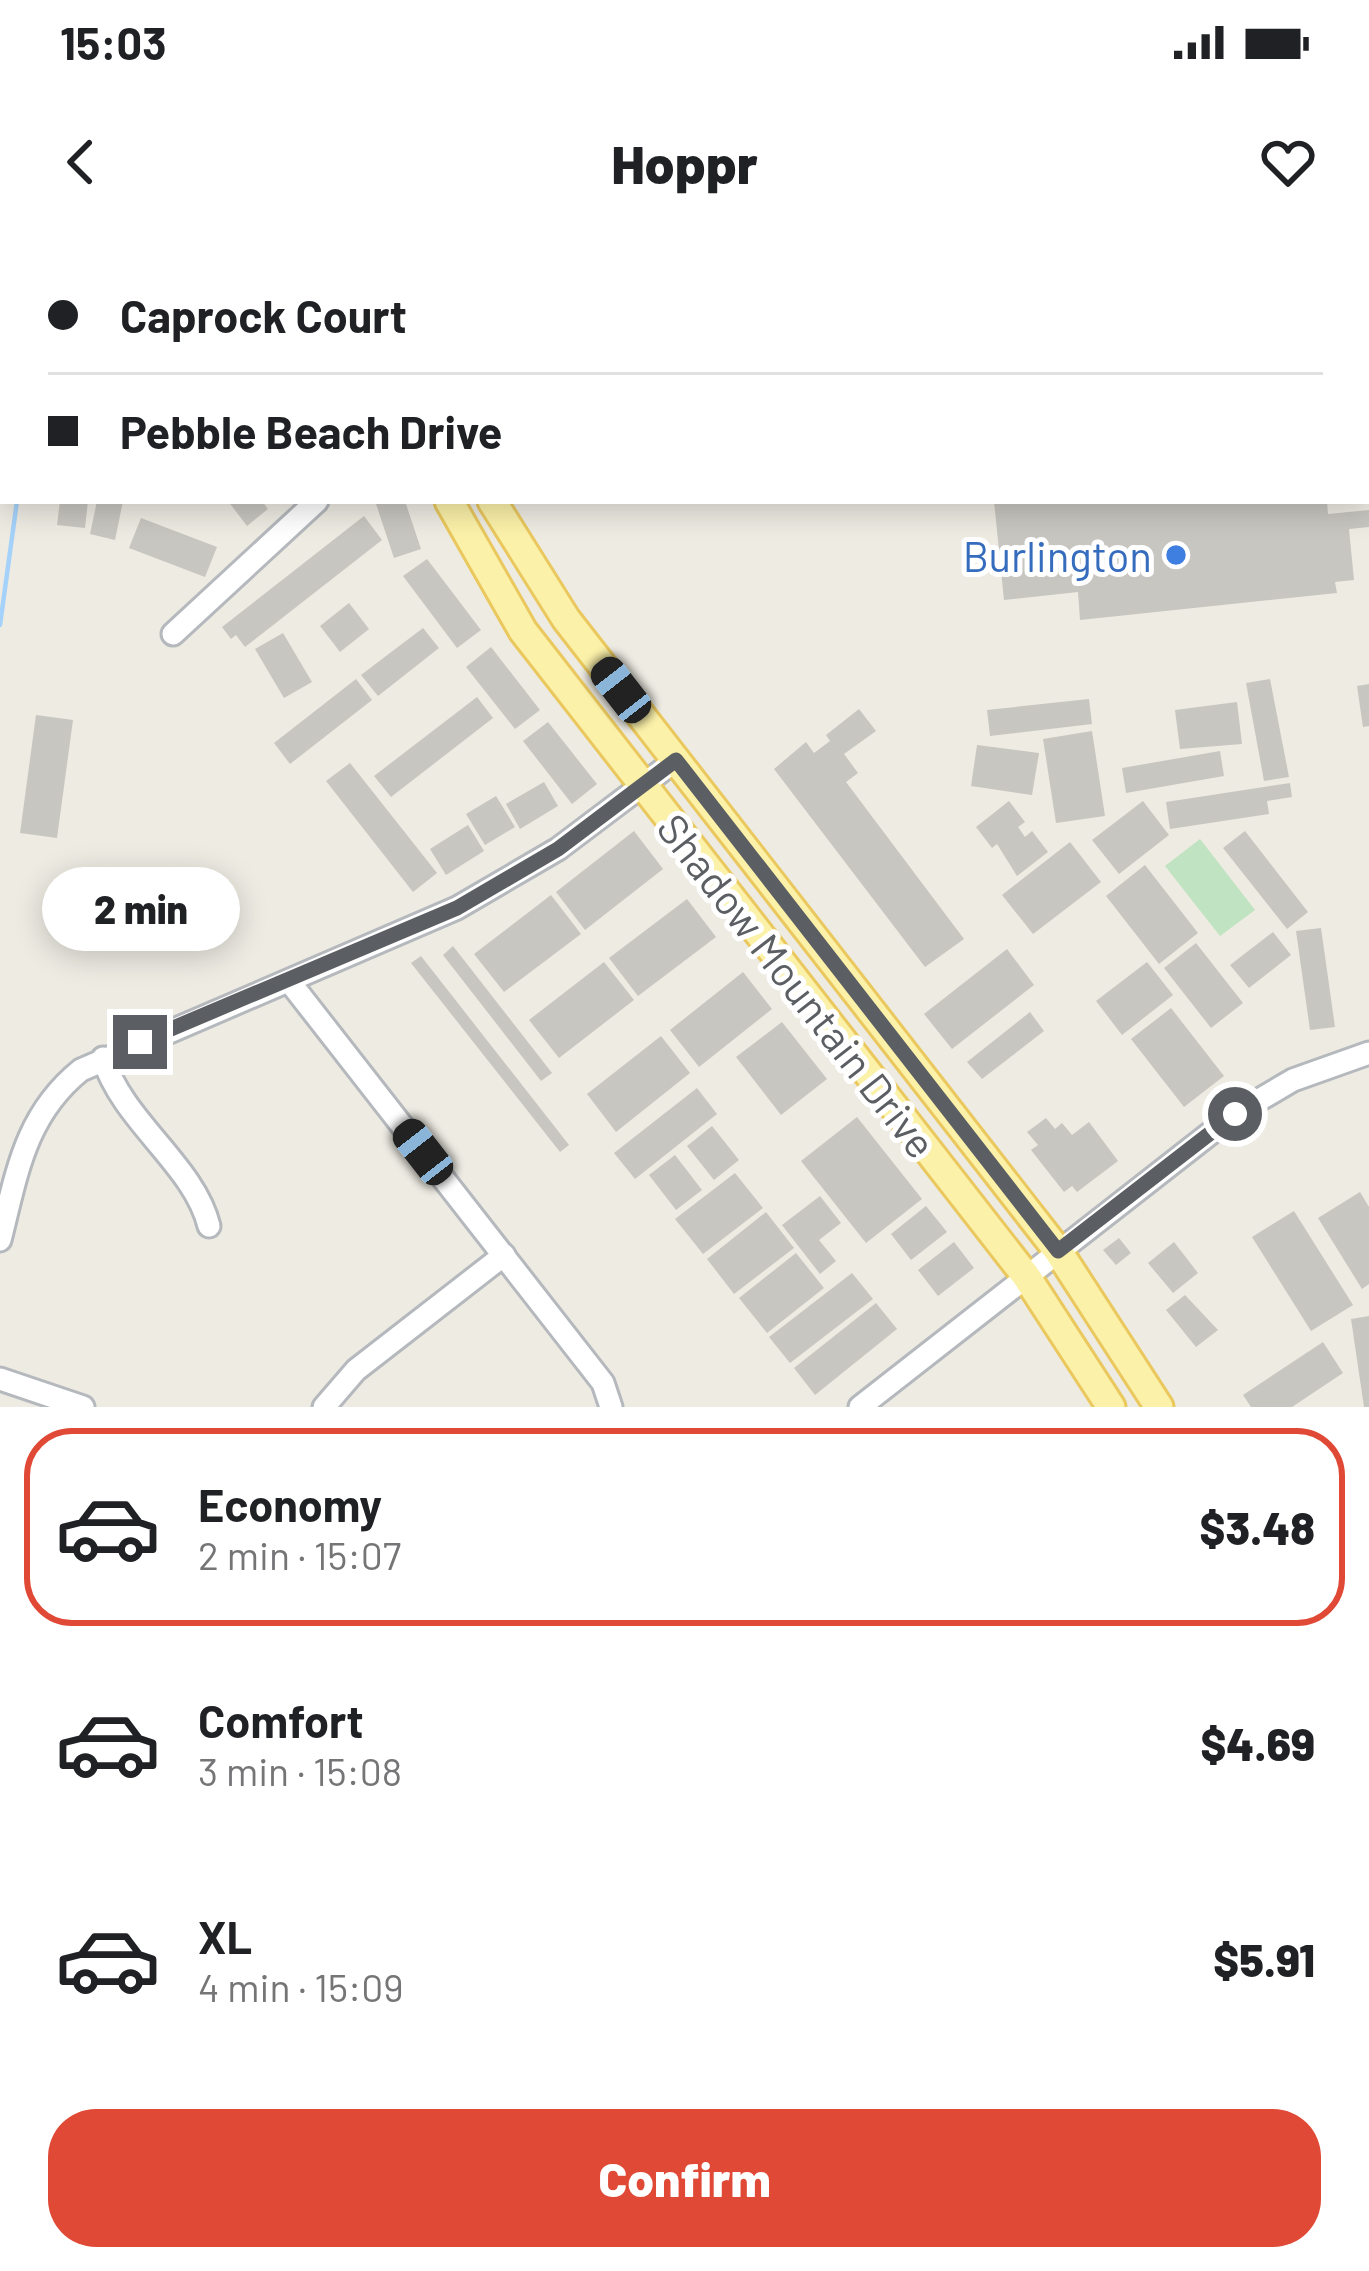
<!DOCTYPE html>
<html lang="en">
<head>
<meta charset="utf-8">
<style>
	body { margin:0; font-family:Barlow,sans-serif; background:#f6f6f6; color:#202124; height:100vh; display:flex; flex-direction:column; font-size:45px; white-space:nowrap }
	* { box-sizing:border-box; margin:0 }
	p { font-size:39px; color:#757577 }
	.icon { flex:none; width:66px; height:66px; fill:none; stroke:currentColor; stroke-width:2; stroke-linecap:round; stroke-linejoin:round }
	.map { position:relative; height:1167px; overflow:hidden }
	.drawer { display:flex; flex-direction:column; background:#fff; flex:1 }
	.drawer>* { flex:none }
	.guide { position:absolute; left:0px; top:0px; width:1371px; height:264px; box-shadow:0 6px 30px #0003; display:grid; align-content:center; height:264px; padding:0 48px; background:#fff }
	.end { position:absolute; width:54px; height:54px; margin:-27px; border:15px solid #5b5e62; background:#fff; box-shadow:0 0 0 6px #fff }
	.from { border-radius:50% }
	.bubble { position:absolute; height:84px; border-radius:42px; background:#fff; box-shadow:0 6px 30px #0003; font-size:39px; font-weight:800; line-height:84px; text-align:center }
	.car { position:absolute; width:36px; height:72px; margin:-36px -18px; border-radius:15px; box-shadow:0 0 9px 3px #0007; background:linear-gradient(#222 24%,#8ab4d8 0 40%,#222 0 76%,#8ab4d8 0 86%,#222 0) }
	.guide b { display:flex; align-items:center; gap:42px; height:114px; font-size:45px }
	.guide b+b { border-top:3px solid #e0e0e0 }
	.guide i { width:30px; height:30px; background:#202124 }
	ul { padding:21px 0 0; list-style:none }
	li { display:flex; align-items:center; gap:36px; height:198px; margin:0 24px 18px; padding:0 24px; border:6px solid transparent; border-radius:48px }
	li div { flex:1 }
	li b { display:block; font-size:45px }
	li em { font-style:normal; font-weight:800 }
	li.current { border-color:#e04935 }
	li>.icon { width:108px; height:108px; stroke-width:1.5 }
	.button { display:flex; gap:24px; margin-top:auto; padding:24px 48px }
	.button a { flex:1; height:138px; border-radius:48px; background:#e04935; color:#fff; font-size:48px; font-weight:800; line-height:138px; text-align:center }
	.status { display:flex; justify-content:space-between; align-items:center; height:84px; padding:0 60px; background:#fff; direction:ltr }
	.status svg { height:33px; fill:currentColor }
	header { display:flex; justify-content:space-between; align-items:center; height:156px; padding:0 48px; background:#fff; font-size:54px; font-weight:800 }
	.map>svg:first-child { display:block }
	.green { fill:#c0e3c1 }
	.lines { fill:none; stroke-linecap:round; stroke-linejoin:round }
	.stream { stroke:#a5d2fa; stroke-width:4.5 }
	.building { fill:#c8c6c0 }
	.minor-casing { stroke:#b5b8bc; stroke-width:27 }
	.major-casing { stroke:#eac85e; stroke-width:33 }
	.minor { stroke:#fff; stroke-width:21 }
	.major { stroke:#fbf1a9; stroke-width:27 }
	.route { stroke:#5b5e62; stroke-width:15 }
	.shop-dot { fill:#3f7fe0; stroke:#fff; stroke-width:4.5 }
	.labels { text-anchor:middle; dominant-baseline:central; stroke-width:10; stroke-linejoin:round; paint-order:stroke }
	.shop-label { font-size:42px; fill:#366cbe; stroke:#fff; text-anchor:end }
	.street-label { font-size:42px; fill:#5b5e62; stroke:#fff }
</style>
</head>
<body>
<div class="status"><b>15:03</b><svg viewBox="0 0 49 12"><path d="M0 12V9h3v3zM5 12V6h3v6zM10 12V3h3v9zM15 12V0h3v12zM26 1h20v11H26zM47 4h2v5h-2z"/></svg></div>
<header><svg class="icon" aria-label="back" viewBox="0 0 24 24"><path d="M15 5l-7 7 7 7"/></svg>Hoppr<svg class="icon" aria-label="heart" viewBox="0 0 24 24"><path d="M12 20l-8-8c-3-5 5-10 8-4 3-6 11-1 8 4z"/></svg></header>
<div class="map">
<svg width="1369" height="1167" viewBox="0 0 1369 1167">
	<rect width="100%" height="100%" fill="#edebe2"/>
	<path class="green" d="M1200,599L1255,670L1220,696L1165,626Z"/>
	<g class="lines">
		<g class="stream">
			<path d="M53,3L54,0"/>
			<path d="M0,385L17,261"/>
		</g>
	</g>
	<g class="building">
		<path d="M60,261H88L85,288L57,285Z"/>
		<path d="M97,261H123L115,300L90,294Z"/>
		<path d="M228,261H262L268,269L247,286Z"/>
		<path d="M375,261H405L421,309L394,318Z"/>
		<path d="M994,261H1327L1328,274L1369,270V287L1349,289L1354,340L1335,342L1337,353L1080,380L1078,352L1004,360Z"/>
		<path d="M364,276L382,300L245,407L236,395L231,399L222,387Z"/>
		<path d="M141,278L217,307L205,337L129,308Z"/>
		<path d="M427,319L481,390L457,408L403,336Z"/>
		<path d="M349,363L369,389L340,412L320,386Z"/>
		<path d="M423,388L439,408L378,456L361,435Z"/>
		<path d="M283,393L312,442L284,458L255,409Z"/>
		<path d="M491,407L540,470L515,489L466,427Z"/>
		<path d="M356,439L372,460L290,524L274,503Z"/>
		<path d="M1270,439L1289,537L1264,541L1246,443Z"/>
		<path d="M1369,444V486L1363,487L1357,446Z"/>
		<path d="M477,457L493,478L391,557L374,536Z"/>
		<path d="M1089,459L1092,484L990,496L987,470Z"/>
		<path d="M1237,462L1242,504L1180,509L1175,470Z"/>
		<path d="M859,469L876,491L844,514L858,533L846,542L964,699L925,727L774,529L806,502L814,513L830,501L826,495Z"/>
		<path d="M36,475L73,480L57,598L20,593Z"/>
		<path d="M548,482L597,544L572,564L523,501Z"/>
		<path d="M1092,491L1105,576L1056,583L1043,499Z"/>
		<path d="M977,505L1039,513L1032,555L971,546Z"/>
		<path d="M1220,511L1224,536L1126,553L1122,528Z"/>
		<path d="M350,523L437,633L413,652L326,541Z"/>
		<path d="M544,542L558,566L520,589L506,564Z"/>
		<path d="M1290,543L1292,557L1267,561L1269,574L1170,589L1166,562Z"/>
		<path d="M496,556L515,587L485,605L466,574Z"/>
		<path d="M1009,561L1025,582L1018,587L1025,597L1032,591L1048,612L1017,636L997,604L992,608L976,587Z"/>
		<path d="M1143,561L1169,595L1119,634L1092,600Z"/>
		<path d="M468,585L484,611L446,635L430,609Z"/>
		<path d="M634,591L663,629L585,690L556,652Z"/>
		<path d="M1245,591L1308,672L1287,689L1223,608Z"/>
		<path d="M1070,602L1101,642L1033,694L1002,655Z"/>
		<path d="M1145,625L1198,693L1159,724L1106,656Z"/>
		<path d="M551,655L581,694L504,752L474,714Z"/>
		<path d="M687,659L716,697L638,756L609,718Z"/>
		<path d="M1321,688L1335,787L1310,790L1296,691Z"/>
		<path d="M1273,692L1291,715L1249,748L1230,725Z"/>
		<path d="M1196,703L1243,763L1211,788L1164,728Z"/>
		<path d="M453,706L552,833L541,841L443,715Z"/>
		<path d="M1007,709L1034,745L952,809L924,774Z"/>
		<path d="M421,716L569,905L560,912L411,723Z"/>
		<path d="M604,722L634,760L559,818L529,780Z"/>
		<path d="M1147,722L1173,755L1122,795L1096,761Z"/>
		<path d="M743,732L772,769L699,827L670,790Z"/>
		<path d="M1171,768L1224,836L1184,867L1131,799Z"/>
		<path d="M1030,772L1044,791L982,839L967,822Z"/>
		<path d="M782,782L827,839L781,875L736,817Z"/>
		<path d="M661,796L690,833L616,892L587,854Z"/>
		<path d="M697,848L717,874L635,939L614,913Z"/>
		<path d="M857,877L922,959L866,1003L801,921Z"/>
		<path d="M1046,878L1055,889L1062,883L1072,895L1089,882L1118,921L1077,952L1072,946L1064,952L1031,910L1038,905L1027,892Z"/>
		<path d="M712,886L739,920L714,940L687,906Z"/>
		<path d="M675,915L702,950L676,970L649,935Z"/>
		<path d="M735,933L763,968L703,1014L675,979Z"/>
		<path d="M1360,952L1369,967V1044L1362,1049L1318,978Z"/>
		<path d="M820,956L841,983L819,1000L836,1021L820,1034L782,985Z"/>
		<path d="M926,966L947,992L911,1020L891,994Z"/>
		<path d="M1294,971L1353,1065L1311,1091L1252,997Z"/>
		<path d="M766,972L794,1008L734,1054L707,1019Z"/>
		<path d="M1119,998L1131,1013L1116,1025L1103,1010Z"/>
		<path d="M954,1002L974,1028L938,1056L918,1030Z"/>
		<path d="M1174,1002L1198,1033L1173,1053L1148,1023Z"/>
		<path d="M796,1013L824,1048L767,1093L739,1058Z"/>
		<path d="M852,1033L873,1059L790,1123L769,1097Z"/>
		<path d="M1185,1055L1218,1090L1196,1107L1166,1070Z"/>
		<path d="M876,1063L897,1089L815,1155L794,1128Z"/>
		<path d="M1369,1076V1167H1364L1351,1079Z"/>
		<path d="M1323,1102L1343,1133L1292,1167H1251L1243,1155Z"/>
	</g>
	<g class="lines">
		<g class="minor-casing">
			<g id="minor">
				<path d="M1368,0L1369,5"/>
				<path d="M173,394L317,261"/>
				<path d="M289,741L603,1143L611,1167"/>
				<path d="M103,818C123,882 194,925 209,986"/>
				<path d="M0,1000C17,933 25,875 81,830L457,668L558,609L676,520"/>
				<path d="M0,1139L83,1167"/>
				<path d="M324,1167L356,1130L504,1015"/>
				<path d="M860,1167L1235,874L1293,840L1369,813"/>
			</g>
		</g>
		<g class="major-casing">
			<g id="major">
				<path d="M377,0L378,3"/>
				<path d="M412,0L413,3"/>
				<path d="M449,261L523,391L1026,1036L1111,1167"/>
				<path d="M492,261L566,379L1058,1011L1159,1167"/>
			</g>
		</g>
		<use href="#minor" class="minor"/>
		<use href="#major" class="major"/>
	</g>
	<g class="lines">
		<path class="route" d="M140,802L457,668L558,609L676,520L1058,1011L1235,874"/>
	</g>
	<circle class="shop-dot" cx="1176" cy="315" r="12"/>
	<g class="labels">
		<g class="shop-label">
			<text x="1152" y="315">Burlington</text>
		</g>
		<g class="street-label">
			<text transform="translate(798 745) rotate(52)">Shadow Mountain Drive</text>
		</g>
	</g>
</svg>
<i class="end from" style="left:1235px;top:874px"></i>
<i class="end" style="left:140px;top:802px"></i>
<div class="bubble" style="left:42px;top:627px;width:198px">2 min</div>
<i class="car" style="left:621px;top:450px;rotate:322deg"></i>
<i class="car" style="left:423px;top:912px;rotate:322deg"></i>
<div class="guide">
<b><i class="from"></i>Caprock Court</b>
<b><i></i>Pebble Beach Drive</b>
</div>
</div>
<section class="drawer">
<ul>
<li class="current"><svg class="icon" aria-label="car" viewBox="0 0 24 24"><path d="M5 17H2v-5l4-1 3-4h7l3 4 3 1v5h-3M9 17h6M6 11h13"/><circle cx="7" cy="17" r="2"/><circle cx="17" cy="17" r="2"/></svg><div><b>Economy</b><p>2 min · 15:07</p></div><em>$3.48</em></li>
<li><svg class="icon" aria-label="car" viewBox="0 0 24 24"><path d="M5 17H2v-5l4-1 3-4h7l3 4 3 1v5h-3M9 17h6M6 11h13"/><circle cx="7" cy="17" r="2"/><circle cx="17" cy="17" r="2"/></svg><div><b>Comfort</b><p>3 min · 15:08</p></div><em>$4.69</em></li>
<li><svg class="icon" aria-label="car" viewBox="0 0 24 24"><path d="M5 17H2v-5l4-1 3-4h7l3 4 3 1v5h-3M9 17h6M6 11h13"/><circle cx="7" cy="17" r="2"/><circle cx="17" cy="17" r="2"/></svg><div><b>XL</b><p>4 min · 15:09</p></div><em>$5.91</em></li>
</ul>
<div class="button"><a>Confirm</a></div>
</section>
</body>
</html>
